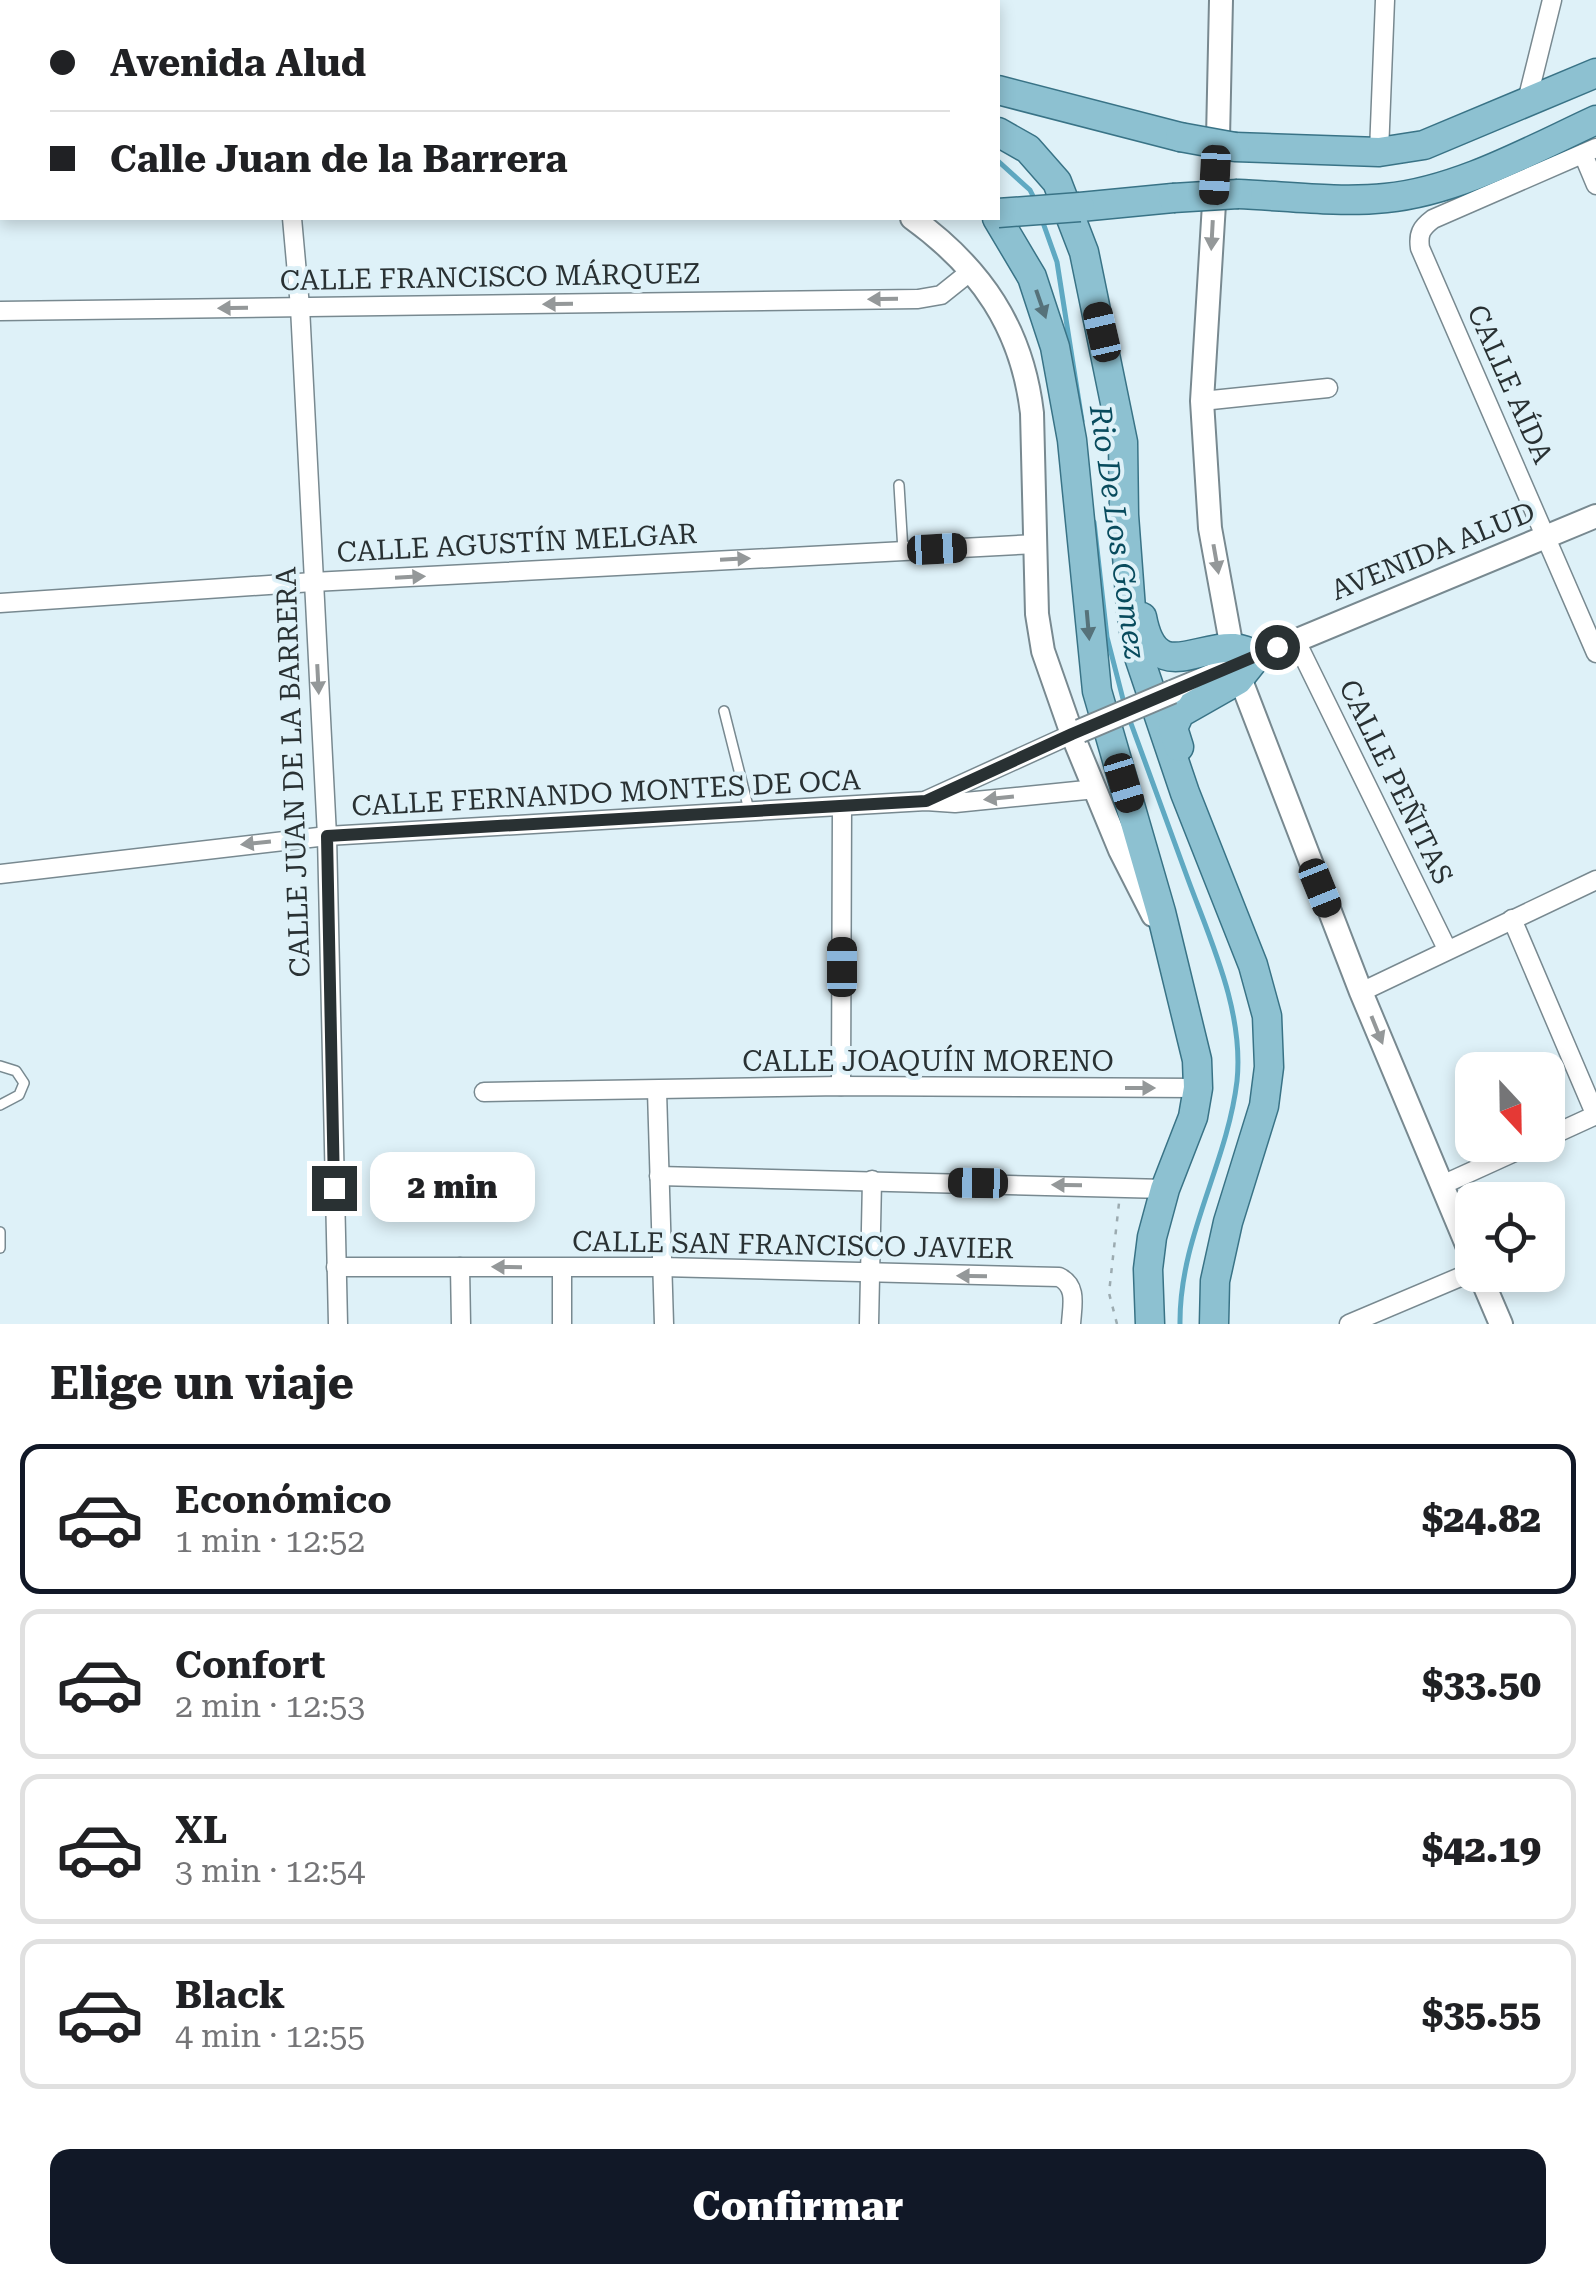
<!DOCTYPE html>
<html lang="es">
<head>
<meta charset="utf-8">
<style>
	body { margin:0; font-family:"Roboto Serif",serif; background:#f6f6f6; color:#202124; height:100vh; display:flex; flex-direction:column; font-size:38px; white-space:nowrap }
	* { box-sizing:border-box; margin:0 }
	p { font-size:32px; color:#757577 }
	.icon { flex:none; width:55px; height:55px; fill:none; stroke:currentColor; stroke-width:2; stroke-linecap:round; stroke-linejoin:round }
	.map { position:relative; height:1324px; overflow:hidden }
	.sheet { display:flex; flex-direction:column; background:#fff; flex:1 }
	.sheet>* { flex:none }
	.hud { position:absolute; left:0px; top:0px; width:1000px; height:220px; box-shadow:0 5px 15px #0003; display:grid; align-content:center; height:220px; padding:0 50px; background:#fff }
	.needle { width:65px; rotate:158deg }
	.tools { position:absolute; left:1455px; top:1052px; display:grid; gap:20px }
	.tools a { display:grid; place-items:center; width:110px; height:110px; border-radius:20px; background:#fff; box-shadow:0 5px 15px #0003; font-size:50px }
	.end { position:absolute; width:45px; height:45px; margin:-22px; border:12px solid #293133; background:#fff; box-shadow:0 0 0 5px #fff }
	.from { border-radius:50% }
	.bubble { position:absolute; height:70px; border-radius:20px; background:#fff; box-shadow:0 5px 15px #0003; font-size:32px; font-weight:800; line-height:70px; text-align:center }
	.car { position:absolute; width:30px; height:60px; margin:-30px -15px; border-radius:12px; box-shadow:0 0 8px 2px #0007; background:linear-gradient(#222 24%,#8ab4d8 0 40%,#222 0 76%,#8ab4d8 0 86%,#222 0) }
	.hud b { display:flex; align-items:center; gap:35px; height:95px; font-size:38px }
	.hud b+b { border-top:2px solid #e0e0e0 }
	.hud i { width:25px; height:25px; background:#202124 }
	ul { padding:0; list-style:none }
	li { display:flex; align-items:center; gap:30px; height:150px; margin:0 20px 15px; padding:0 30px; border:5px solid #e0e0e0; border-radius:20px }
	li div { flex:1 }
	li b { display:block; font-size:38px }
	li em { font-style:normal; font-weight:800 }
	li.selected { border-color:#111827 }
	li>.icon { width:90px; height:90px; stroke-width:1.5 }
	h2 { padding:0 50px; font-size:45px; line-height:120px }
	.primary-button { display:flex; gap:20px; margin-top:auto; padding:20px 50px }
	.primary-button a { flex:1; height:115px; border-radius:20px; background:#111827; color:#fff; font-size:40px; font-weight:800; line-height:115px; text-align:center }
	.map>svg:first-child { display:block }
	.lines { fill:none; stroke-linecap:round; stroke-linejoin:round }
	.stream { stroke:#5fa9c2; stroke-width:5 }
	.service-casing { stroke:#788990; stroke-width:12 }
	.minor-casing { stroke:#788990; stroke-width:21 }
	.tertiary-casing { stroke:#788990; stroke-width:26 }
	.secondary-casing { stroke:#788990; stroke-width:29 }
	.primary-casing { stroke:#397386; stroke-width:31 }
	.path { stroke:#9cabb0; stroke-width:2.5; stroke-dasharray:5 8; stroke-linecap:butt }
	.service { stroke:#fff; stroke-width:9 }
	.minor { stroke:#fff; stroke-width:18 }
	.tertiary { stroke:#fff; stroke-width:22 }
	.secondary { stroke:#c6e0e8; stroke-width:25 }
	.primary { stroke:#8dc1d1; stroke-width:28 }
	.tertiary-bridge-casing { stroke:#788990; stroke-width:26; stroke-linecap:butt }
	.primary-bridge-casing { stroke:#397386; stroke-width:31; stroke-linecap:butt }
	.tertiary-bridge { stroke:#fff; stroke-width:22 }
	.primary-bridge { stroke:#8dc1d1; stroke-width:28 }
	.oneway { fill:#949899 }
	.oneway2 { fill:#56727a }
	.route { stroke:#293133; stroke-width:12 }
	.labels { text-anchor:middle; dominant-baseline:central; stroke-width:8; stroke-linejoin:round; paint-order:stroke }
	.street-label { font-size:28px; fill:#293133; stroke:#def1f8 }
	.water-label { font-size:30px; font-style:italic; fill:#084b5d; stroke:#def1f8 }
</style>
</head>
<body>
<div class="map">
<svg width="1596" height="1324" viewBox="0 0 1596 1324">
	<rect width="100%" height="100%" fill="#def1f8"/>
	<g class="lines">
		<g class="stream">
			<path d="M698,0L700,2"/>
			<path d="M998,161L1030,190L1036,202"/>
			<path d="M1041,217L1057,262L1082,421"/>
			<path d="M1094,522L1107,637L1124,703"/>
			<path d="M1129,718C1149,772 1169,827 1189,882C1212,944 1244,1013 1237,1081C1227,1165 1179,1238 1180,1324"/>
		</g>
		<g class="service-casing">
			<g id="service">
				<path d="M555,0L556,2"/>
				<path d="M0,31H2"/>
				<path d="M899,485L903,551"/>
				<path d="M724,711L749,810"/>
				<path d="M0,1066L16,1071L24,1083L19,1095L0,1105"/>
				<path d="M0,1248V1232"/>
			</g>
		</g>
		<g class="minor-casing">
			<g id="minor">
				<path d="M285,0V2"/>
				<path d="M882,2V0"/>
				<path d="M1527,101L1552,0"/>
				<path d="M1596,148L1433,219C1421,228 1418,234 1420,248L1596,653"/>
				<path d="M1379,152L1385,0"/>
				<path d="M1583,154L1596,185"/>
				<path d="M0,172H2"/>
				<path d="M292,218L300,307L327,836L338,1324"/>
				<path d="M0,311L918,299L941,295L971,271"/>
				<path d="M1202,401L1328,388"/>
				<path d="M0,603L313,582L1037,544"/>
				<path d="M1295,639L1447,949"/>
				<path d="M927,800L1072,734"/>
				<path d="M0,874L327,836L926,801L955,803L1096,789"/>
				<path d="M1512,919L1596,1116"/>
				<path d="M1361,992L1596,880"/>
				<path d="M841,1086L842,807"/>
				<path d="M657,1091L664,1324"/>
				<path d="M484,1092L841,1086L1198,1088"/>
				<path d="M1548,1137L1596,1115"/>
				<path d="M659,1176L1165,1189"/>
				<path d="M1442,1185L1530,1145"/>
				<path d="M336,1267H662L1059,1277C1078,1286 1072,1306 1071,1324"/>
				<path d="M460,1267L461,1324"/>
				<path d="M562,1268V1324"/>
				<path d="M869,1324L872,1180"/>
				<path d="M1349,1324L1472,1272"/>
			</g>
		</g>
		<g class="tertiary-casing">
			<g id="tertiary">
				<path d="M625,0L627,2"/>
				<path d="M1221,0L1218,138L1202,401L1210,528L1235,665L1361,992L1472,1257"/>
				<path d="M912,218C981,268 1022,328 1032,413L1037,614L1043,651L1072,734L1120,850L1153,915"/>
				<path d="M1172,692L1596,516"/>
				<path d="M1480,1275L1501,1324"/>
			</g>
		</g>
		<g class="secondary-casing">
			<path id="secondary" d="M790,0L792,2"/>
		</g>
		<g class="primary-casing">
			<g id="primary">
				<path d="M660,0L663,2"/>
				<path d="M739,0L742,2"/>
				<path d="M998,90L1180,137"/>
				<path d="M998,132L1028,149L1057,182L1084,252L1123,442L1124,515L1131,609L1137,651L1185,793L1253,965L1267,1016L1269,1067L1264,1106L1228,1222L1215,1281L1214,1324"/>
				<path d="M1235,147L1379,152L1424,145L1596,73"/>
				<path d="M1238,194C1286,196 1338,203 1386,198C1458,191 1531,150 1596,120"/>
				<path d="M1080,207L1173,198"/>
				<path d="M997,218L1032,277L1055,347L1072,440L1097,691L1161,912L1197,1060L1198,1088L1193,1117L1165,1189L1152,1237L1148,1269L1150,1324"/>
				<path d="M1142,617C1155,685 1196,645 1234,648C1242,649 1251,653 1258,655L1238,680L1180,713L1173,728L1179,747"/>
			</g>
		</g>
		<path class="path" d="M1117,1324L1109,1293L1119,1203"/>
		<use href="#service" class="service"/>
		<use href="#minor" class="minor"/>
		<use href="#tertiary" class="tertiary"/>
		<use href="#secondary" class="secondary"/>
		<use href="#primary" class="primary"/>
		<g class="tertiary-bridge-casing">
			<path id="tertiary-bridge" d="M1080,731L1172,692"/>
		</g>
		<g class="primary-bridge-casing">
			<g id="primary-bridge">
				<path d="M1180,137L1235,147"/>
				<path d="M1173,198L1238,194"/>
				<path d="M998,213L1080,207"/>
			</g>
		</g>
		<use href="#tertiary-bridge" class="tertiary-bridge"/>
		<use href="#primary-bridge" class="primary-bridge"/>
	</g>
	<defs><path id="oneway-solid" d="M-6-.8H1V-3.2L6.5 0L1 3.2V.8H-6Z" transform="scale(2.5)"/></defs>
	<g class="oneway">
		<use href="#oneway-solid" transform="translate(1212 235) rotate(93)"/>
		<use href="#oneway-solid" transform="translate(883 299) rotate(179)"/>
		<use href="#oneway-solid" transform="translate(558 304) rotate(179)"/>
		<use href="#oneway-solid" transform="translate(233 308) rotate(179)"/>
		<use href="#oneway-solid" transform="translate(735 559) rotate(-3)"/>
		<use href="#oneway-solid" transform="translate(1216 559) rotate(80)"/>
		<use href="#oneway-solid" transform="translate(410 577) rotate(-3)"/>
		<use href="#oneway-solid" transform="translate(318 679) rotate(87)"/>
		<use href="#oneway-solid" transform="translate(999 798) rotate(174)"/>
		<use href="#oneway-solid" transform="translate(256 843) rotate(174)"/>
		<use href="#oneway-solid" transform="translate(1377 1030) rotate(68)"/>
		<use href="#oneway-solid" transform="translate(1140 1088)"/>
		<use href="#oneway-solid" transform="translate(1067 1185) rotate(-179)"/>
		<use href="#oneway-solid" transform="translate(507 1267) rotate(-179)"/>
		<use href="#oneway-solid" transform="translate(972 1276) rotate(-179)"/>
	</g>
	<g class="oneway2">
		<use href="#oneway-solid" transform="translate(1041 304) rotate(71)"/>
		<use href="#oneway-solid" transform="translate(1088 625) rotate(85)"/>
	</g>
	<g class="lines">
		<path class="route" d="M334,1188L327,836L926,801L1072,734L1277,647"/>
	</g>
	<g class="labels">
		<g class="street-label">
			<text transform="translate(490 277) rotate(-1)">CALLE FRANCISCO MÁRQUEZ</text>
			<text transform="translate(1510 384) rotate(66)">CALLE AÍDA</text>
			<text transform="translate(517 543) rotate(-3)">CALLE AGUSTÍN MELGAR</text>
			<text transform="translate(1433 551) rotate(-22)">AVENIDA ALUD</text>
			<text transform="translate(293 772) rotate(-92)">CALLE JUAN DE LA BARRERA</text>
			<text transform="translate(1396 782) rotate(64)">CALLE PEÑITAS</text>
			<text transform="translate(606 793) rotate(-3)">CALLE FERNANDO MONTES DE OCA</text>
			<text x="928" y="1061">CALLE JOAQUÍN MORENO</text>
			<text transform="translate(793 1245) rotate(1)">CALLE SAN FRANCISCO JAVIER</text>
		</g>
		<g class="water-label">
			<text transform="translate(1118 532) rotate(82)">Rio De Los Gomez</text>
		</g>
	</g>
</svg>
<div class="tools">
<a><svg class="needle" viewBox="-14 -14 28 28"><path d="M0-13l5 13h-10z" fill="#e53935"/><path d="M0 13l5-13h-10z" fill="#757577"/></svg></a>
<a><svg class="icon" aria-label="locate" viewBox="0 0 24 24"><circle cx="12" cy="12" r="6"/><path d="M12 2v4M12 18v4M2 12h4M18 12h4"/></svg></a>
</div>
<i class="end from" style="left:1277px;top:647px"></i>
<i class="end" style="left:334px;top:1188px"></i>
<div class="bubble" style="left:370px;top:1152px;width:165px">2 min</div>
<i class="car" style="left:1215px;top:175px;rotate:183deg"></i>
<i class="car" style="left:1102px;top:332px;rotate:347deg"></i>
<i class="car" style="left:937px;top:549px;rotate:87deg"></i>
<i class="car" style="left:1124px;top:783px;rotate:163deg"></i>
<i class="car" style="left:1320px;top:888px;rotate:158deg"></i>
<i class="car" style="left:842px;top:967px;rotate:0deg"></i>
<i class="car" style="left:978px;top:1183px;rotate:271deg"></i>
<div class="hud">
<b><i class="from"></i>Avenida Alud</b>
<b><i></i>Calle Juan de la Barrera</b>
</div>
</div>
<section class="sheet">
<h2>Elige un viaje</h2>
<ul>
<li class="selected"><svg class="icon" aria-label="car" viewBox="0 0 24 24"><path d="M5 17H2v-5l4-1 3-4h7l3 4 3 1v5h-3M9 17h6M6 11h13"/><circle cx="7" cy="17" r="2"/><circle cx="17" cy="17" r="2"/></svg><div><b>Económico</b><p>1 min · 12:52</p></div><em>$24.82</em></li>
<li><svg class="icon" aria-label="car" viewBox="0 0 24 24"><path d="M5 17H2v-5l4-1 3-4h7l3 4 3 1v5h-3M9 17h6M6 11h13"/><circle cx="7" cy="17" r="2"/><circle cx="17" cy="17" r="2"/></svg><div><b>Confort</b><p>2 min · 12:53</p></div><em>$33.50</em></li>
<li><svg class="icon" aria-label="car" viewBox="0 0 24 24"><path d="M5 17H2v-5l4-1 3-4h7l3 4 3 1v5h-3M9 17h6M6 11h13"/><circle cx="7" cy="17" r="2"/><circle cx="17" cy="17" r="2"/></svg><div><b>XL</b><p>3 min · 12:54</p></div><em>$42.19</em></li>
<li><svg class="icon" aria-label="car" viewBox="0 0 24 24"><path d="M5 17H2v-5l4-1 3-4h7l3 4 3 1v5h-3M9 17h6M6 11h13"/><circle cx="7" cy="17" r="2"/><circle cx="17" cy="17" r="2"/></svg><div><b>Black</b><p>4 min · 12:55</p></div><em>$35.55</em></li>
</ul>
<div class="primary-button"><a>Confirmar</a></div>
</section>
</body>
</html>
